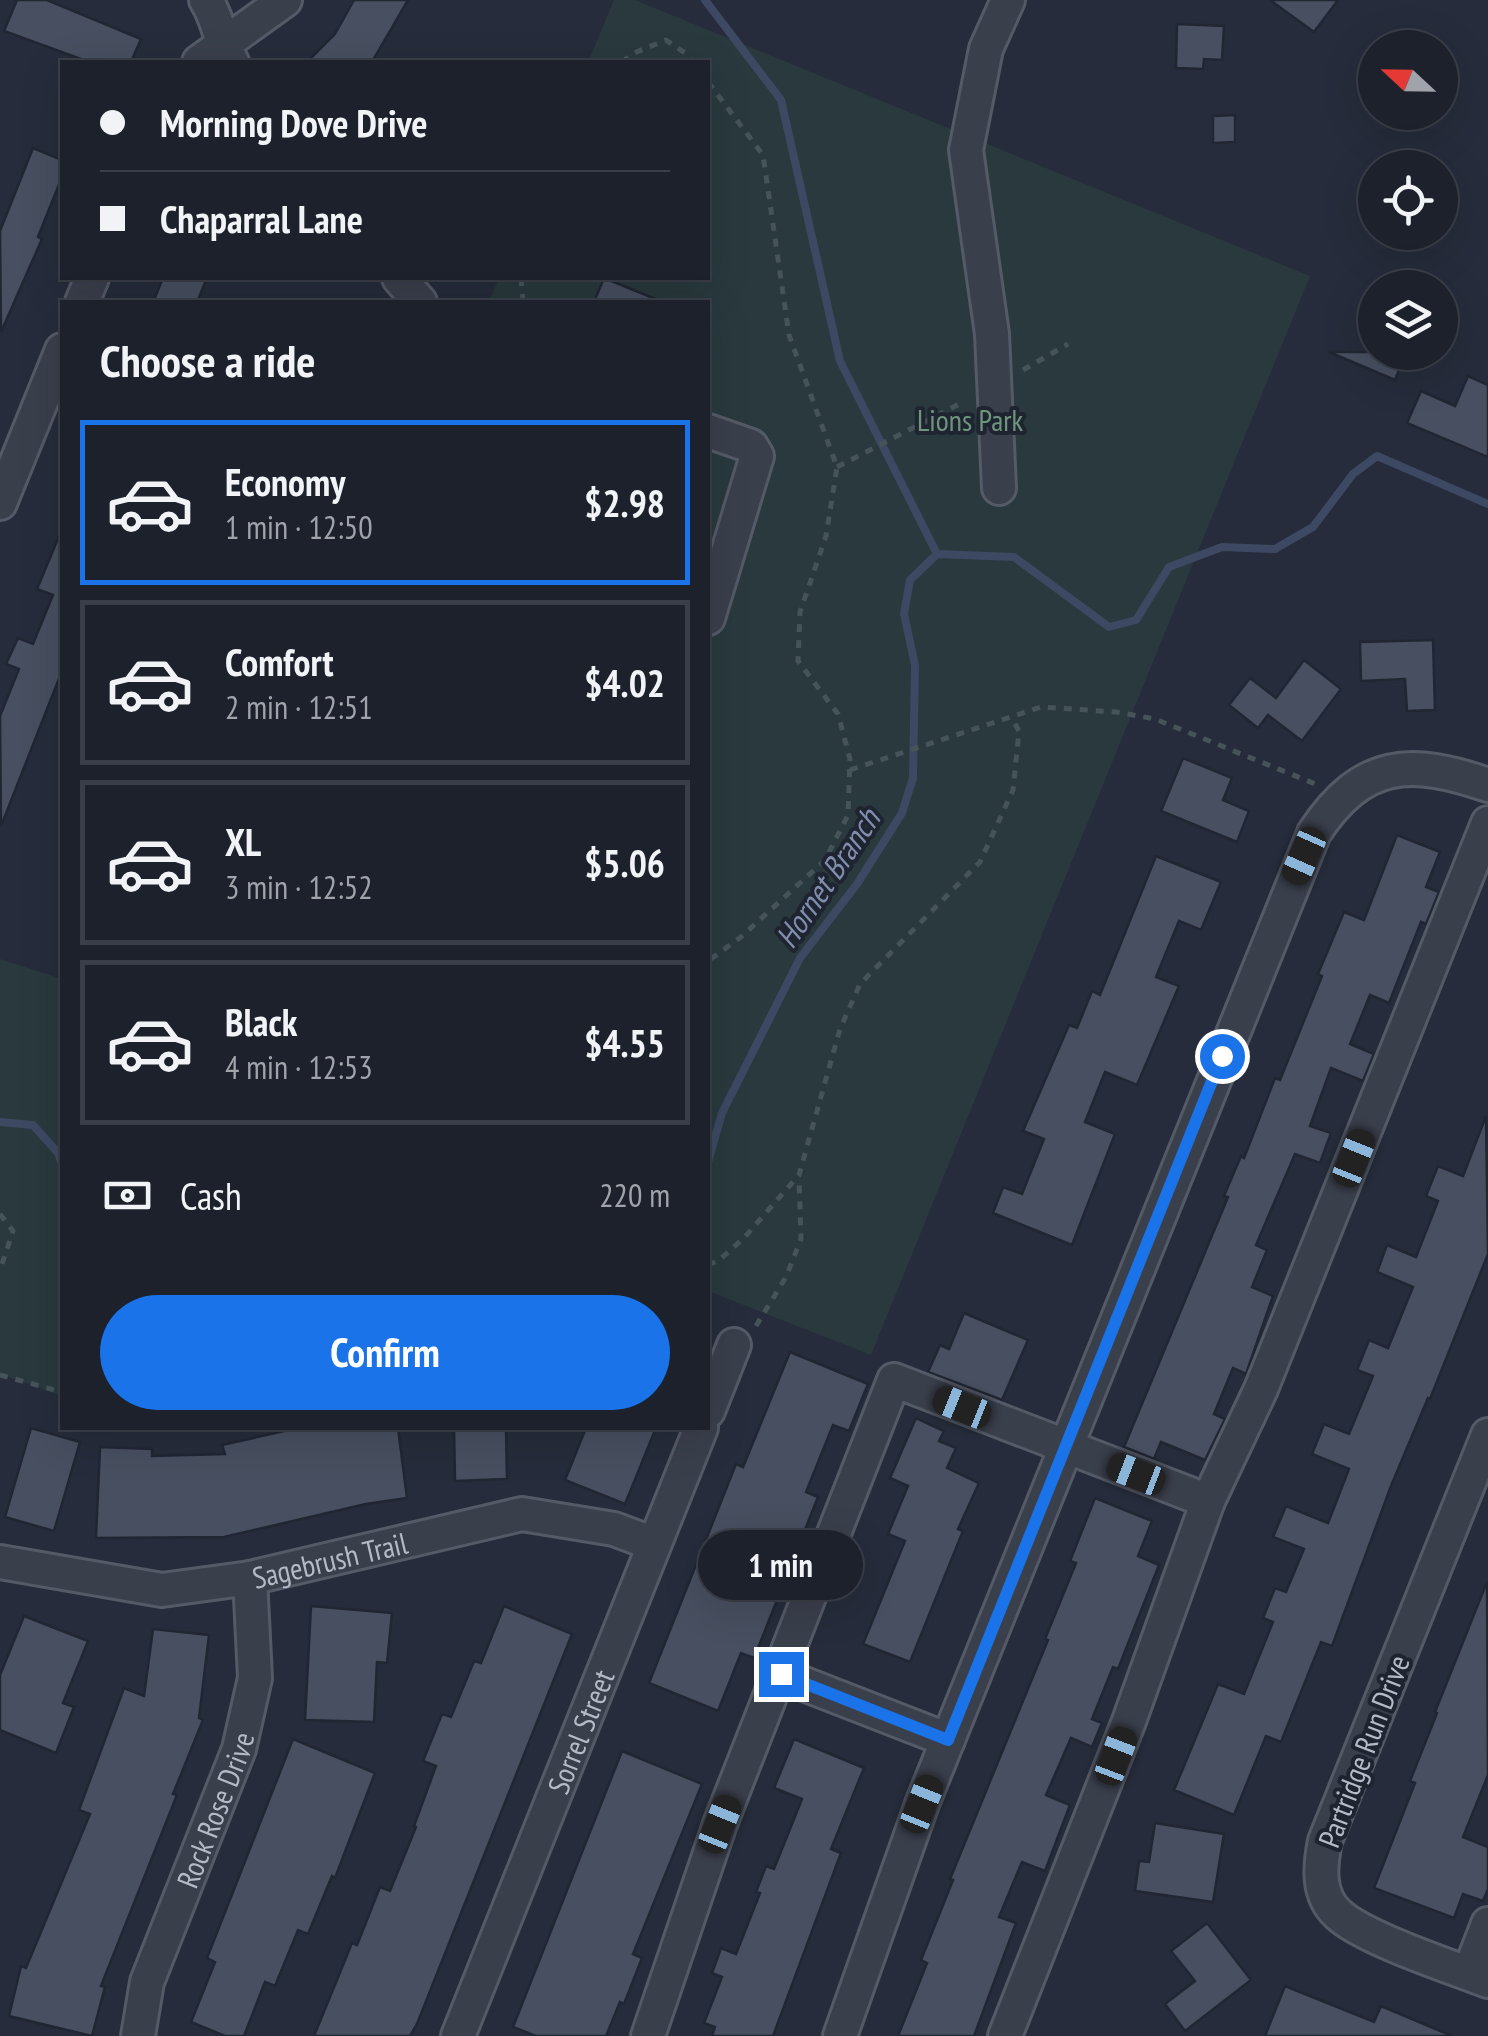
<!DOCTYPE html>
<html lang="en">
<head>
<meta charset="utf-8">
<style>
	body { margin:0; font-family:"PT Sans Narrow",sans-serif; background:#252934; color:#f1f3f6; height:100vh; display:flex; flex-direction:column; font-size:38px; white-space:nowrap }
	* { box-sizing:border-box; margin:0 }
	p { font-size:32px; color:#a0a3a9 }
	.icon { flex:none; width:55px; height:55px; fill:none; stroke:currentColor; stroke-width:2; stroke-linecap:round; stroke-linejoin:round }
	.map { position:relative; flex:1; overflow:hidden }
	.drawer { position:absolute; left:60px; top:300px; width:650px; height:1130px; display:flex; flex-direction:column; background:#1c212c; border-radius:0px; box-shadow:0 10px 40px #0002,0 0 0 2px #3a3e48 }
	.drawer>* { flex:none }
	.guide { position:absolute; left:60px; top:60px; width:650px; height:220px; border-radius:0px; box-shadow:0 10px 40px #0002,0 0 0 2px #3a3e48; display:grid; align-content:center; height:220px; padding:0 40px; background:#1c212c }
	.needle { width:65px; rotate:292deg }
	.buttons { position:absolute; left:1358px; top:30px; display:grid; gap:20px }
	.buttons a { display:grid; place-items:center; width:100px; height:100px; border-radius:50%; background:#1c212c; box-shadow:0 10px 40px #0002,0 0 0 2px #3a3e48; font-size:50px }
	.end { position:absolute; width:45px; height:45px; margin:-22px; border:12px solid #1a73e8; background:#fff; box-shadow:0 0 0 5px #fff }
	.from { border-radius:50% }
	.bubble { position:absolute; height:70px; border-radius:35px; background:#1c212c; box-shadow:0 10px 40px #0002,0 0 0 2px #3a3e48; font-size:32px; font-weight:600; line-height:70px; text-align:center }
	.car { position:absolute; width:30px; height:60px; margin:-30px -15px; border-radius:12px; box-shadow:0 0 8px 2px #0007; background:linear-gradient(#222 24%,#8ab4d8 0 40%,#222 0 76%,#8ab4d8 0 86%,#222 0) }
	.guide b { display:flex; align-items:center; gap:35px; height:95px; font-size:38px }
	.guide b+b { border-top:2px solid #3a3e48 }
	.guide i { width:25px; height:25px; background:#f1f3f6 }
	ul { padding:0; list-style:none }
	li { display:flex; align-items:center; gap:30px; height:165px; margin:0 20px 15px; padding:0 20px; border:5px solid #3a3e48; border-radius:0px }
	li div { flex:1 }
	li b { display:block; font-size:38px }
	li em { font-style:normal; font-weight:600 }
	li.selected { border-color:#1a73e8 }
	li>.icon { width:90px; height:90px; stroke-width:1.5 }
	h2 { padding:0 40px; font-size:45px; line-height:120px }
	.pay { display:flex; align-items:center; gap:25px; height:110px; padding:0 40px; font-size:38px }
	.pay p { margin-inline-start:auto }
	.action { display:flex; gap:20px; margin-top:auto; padding:20px 40px }
	.action a { flex:1; height:115px; border-radius:60px; background:#1a73e8; color:#fff; font-size:40px; font-weight:600; line-height:115px; text-align:center }
	.map>svg:first-child { display:block }
	.green { fill:#29393d }
	.lines { fill:none; stroke-linecap:round; stroke-linejoin:round }
	.stream { stroke:#3d4863; stroke-width:8 }
	.building { fill:#474f60; stroke:#212633; stroke-width:2.5 }
	.minor-casing { stroke:#555a67; stroke-width:38 }
	.path { stroke:#46545a; stroke-width:5; stroke-dasharray:8 8; stroke-linecap:butt }
	.minor { stroke:#3a3f4c; stroke-width:32 }
	.route { stroke:#1a73e8; stroke-width:12 }
	.labels { text-anchor:middle; dominant-baseline:central; stroke-width:8; stroke-linejoin:round; paint-order:stroke }
	.park-label { font-size:30px; fill:#6f967d; stroke:#1f2431 }
	.street-label { font-size:30px; fill:#b5bac7; stroke:#1f2431 }
	.water-label { font-size:32px; font-style:italic; fill:#808dac; stroke:#1f2431 }
</style>
</head>
<body>
<div class="map">
<svg width="1488" height="2036" viewBox="0 0 1488 2036">
	<rect width="100%" height="100%" fill="#262c3b"/>
	<g class="green">
		<path d="M614,0H635L1310,276L871,1355L708,1291V302H489L499,278H708V62H588Z"/>
		<path d="M0,959L62,979V1396L0,1374Z"/>
	</g>
	<g class="lines">
		<g class="stream">
			<path d="M705,0L781,100L840,361L937,554"/>
			<path d="M0,1122L33,1125L58,1153L62,1164"/>
			<path d="M708,1162L722,1113L800,958L857,884L902,813L913,778L915,665L904,614L910,580L937,554L1014,557L1109,627L1136,620L1169,567L1222,547L1275,549L1313,527L1353,474L1377,456L1488,504"/>
		</g>
	</g>
	<g class="building">
		<path d="M17,0H47L141,39L131,62H89L4,31Z"/>
		<path d="M354,0H408L372,62H307L335,34Z"/>
		<path d="M1270,0H1338L1314,32Z"/>
		<path d="M1177,24L1224,26L1222,60L1204,59L1203,69L1176,68Z"/>
		<path d="M1235,115V142L1213,143V116Z"/>
		<path d="M33,148L62,160V177L38,237L42,239L1,332L0,231Z"/>
		<path d="M163,278H207L197,302H153Z"/>
		<path d="M604,278L663,302H594Z"/>
		<path d="M1329,352H1406L1395,380Z"/>
		<path d="M1468,376L1488,385V457L1407,423L1421,391L1455,406Z"/>
		<path d="M62,529V671L1,826L0,716L19,669L6,664L18,638L33,644L53,595L37,589Z"/>
		<path d="M1433,640L1435,710L1407,711L1405,679L1361,681L1360,642Z"/>
		<path d="M1304,660L1341,689L1302,741L1268,715L1258,728L1229,705L1250,678L1276,698Z"/>
		<path d="M1183,758L1232,778L1223,800L1249,811L1237,842L1161,811Z"/>
		<path d="M1397,835L1440,852L1426,887L1439,892L1426,924L1421,922L1389,1003L1370,995L1350,1044L1374,1054L1363,1081L1331,1068L1310,1126L1331,1133L1320,1163L1295,1154L1256,1245L1267,1250L1252,1287L1273,1296L1246,1374L1233,1368L1214,1414L1225,1419L1205,1460L1161,1442L1154,1459L1124,1447L1228,1197L1224,1196L1241,1156L1244,1158L1275,1078L1280,1080L1322,976L1318,974L1344,912L1364,920Z"/>
		<path d="M1156,856L1221,882L1201,930L1179,921L1156,977L1179,986L1137,1085L1105,1072L1085,1122L1115,1134L1072,1245L993,1213L1003,1187L1022,1194L1044,1139L1023,1131L1069,1025L1077,1028L1092,991L1100,995Z"/>
		<path d="M1486,1116L1488,1254L1430,1399L1428,1398L1391,1486L1332,1646L1321,1642L1281,1742L1266,1736L1234,1815L1174,1790L1218,1684L1244,1694L1273,1622L1263,1618L1275,1588L1286,1592L1304,1549L1273,1537L1286,1506L1328,1523L1349,1469L1312,1454L1324,1424L1349,1434L1373,1376L1357,1370L1369,1340L1388,1348L1413,1287L1377,1272L1387,1245L1416,1257L1438,1201L1426,1196L1438,1166L1463,1176Z"/>
		<path d="M964,1313L1028,1340L1002,1400L928,1372L940,1345L949,1349Z"/>
		<path d="M790,1352L868,1384L849,1431L833,1425L806,1492L818,1497L754,1658L741,1653L718,1711L649,1683L736,1464L743,1467Z"/>
		<path d="M916,1418L944,1431L939,1441L956,1448L947,1468L979,1483L958,1529L963,1531L910,1662L863,1644L905,1541L888,1534L908,1486L890,1478Z"/>
		<path d="M31,1428L80,1442L54,1531L5,1517Z"/>
		<path d="M298,1428H333V1430L398,1428L407,1498L366,1504L224,1537L96,1538L100,1447L152,1449V1456L225,1454L222,1445Z"/>
		<path d="M454,1428H506L507,1479L455,1481Z"/>
		<path d="M586,1428H656L625,1504L565,1480Z"/>
		<path d="M1095,1498L1152,1521L1138,1556L1159,1565L1118,1669L1113,1667L1092,1719L1102,1723L1092,1747L1071,1738L1046,1795L1070,1805L1045,1871L1022,1862L999,1917L1016,1923L974,2036H898L927,1963L921,1960L953,1880L950,1879L1048,1640L1045,1639L1076,1563L1070,1561Z"/>
		<path d="M1487,1582L1488,1775L1463,1837L1488,1847V1889L1483,1901L1463,1894L1454,1918L1374,1888L1415,1783L1410,1781L1437,1713L1435,1712Z"/>
		<path d="M311,1606L392,1613L387,1663L377,1662L374,1722L305,1720Z"/>
		<path d="M504,1606L572,1634L417,2024L410,2036H314L352,1943L357,1945L380,1887L390,1891L416,1827L414,1826L436,1766L423,1761L442,1714L451,1717L474,1661L481,1663Z"/>
		<path d="M24,1616L88,1641L63,1703L74,1707L56,1753L0,1730V1675Z"/>
		<path d="M153,1629L209,1635L199,1718L203,1720L173,1794L177,1795L101,1986L105,1987L92,2036L9,2016L21,1966L26,1968L90,1814L79,1810L124,1688L144,1696Z"/>
		<path d="M293,1739L375,1773L335,1878L332,1876L308,1934L298,1930L275,1986L265,1982L244,2036H225L191,2022L215,1962L207,1958Z"/>
		<path d="M794,1739L864,1768L831,1849L841,1853L773,2036H712L715,2027L704,2023L722,1977L712,1973L721,1948L736,1954L760,1893L756,1892L766,1866L774,1869L802,1799L774,1788Z"/>
		<path d="M622,1751L702,1784L633,1954L642,1958L624,2004L620,2002L606,2036H536L513,2027Z"/>
		<path d="M1155,1823L1224,1834L1213,1902L1135,1891L1139,1861L1149,1862Z"/>
		<path d="M1207,1923L1251,1980L1185,2031L1165,2004L1195,1981L1171,1951Z"/>
		<path d="M1285,1986L1374,2022L1381,2006L1452,2036H1265Z"/>
	</g>
	<g class="lines">
		<g class="minor-casing">
			<g id="minor">
				<path d="M206,0C219,20 220,42 232,62"/>
				<path d="M199,62L285,0"/>
				<path d="M399,278L420,302"/>
				<path d="M82,302L92,278"/>
				<path d="M708,431L751,446L757,456L708,618"/>
				<path d="M999,488L992,334L966,150L986,49L1008,0"/>
				<path d="M0,503L62,350"/>
				<path d="M708,1411L734,1345"/>
				<path d="M1488,1435L1325,1841C1320,1866 1317,1895 1338,1914C1363,1938 1452,1967 1488,1981"/>
				<path id="s1" d="M0,1562L162,1590L250,1578L522,1514L614,1529L654,1544"/>
				<path d="M781,1675L948,1740"/>
				<path d="M1469,1973L1488,1924"/>
				<path id="s2" d="M138,2036L147,1982L239,1749L255,1678L250,1578"/>
				<path id="s3" d="M458,2036L701,1428"/>
				<path d="M648,2036L720,1824L894,1380L1208,1501"/>
				<path d="M840,2036L922,1804L1314,833C1362,760 1410,758 1488,785"/>
				<path d="M1005,2036L1129,1721L1208,1501L1261,1389L1488,823"/>
			</g>
		</g>
		<g class="path">
			<path d="M622,62L634,53L666,40L685,53L692,62"/>
			<path d="M708,82L763,155L789,335L837,467L826,536L800,612L798,661L838,714L850,759L848,815L825,860L741,937L708,961"/>
			<path d="M521,278L523,302"/>
			<path d="M1023,370L1068,344"/>
			<path d="M837,467L965,401"/>
			<path d="M850,770L1041,707L1116,712L1155,719L1318,785"/>
			<path d="M0,1214L13,1231L0,1270"/>
			<path d="M708,1265L718,1261L743,1239L799,1175L840,1029L860,984L980,862L1013,790L1019,731L1011,717"/>
			<path d="M756,1326L786,1277L801,1239L799,1178"/>
			<path d="M0,1375L62,1392"/>
		</g>
		<use href="#minor" class="minor"/>
	</g>
	<g class="lines">
		<path class="route" d="M781,1674L948,1740L1222,1056"/>
	</g>
	<g class="labels">
		<g class="park-label">
			<text x="970" y="419">Lions Park</text>
		</g>
		<g class="street-label">
			<text stroke="none"><textPath href="#s1" startOffset="335">Sagebrush Trail</textPath></text>
			<text stroke="none"><textPath href="#s3" startOffset="328">Sorrel Street</textPath></text>
			<text transform="translate(1363 1751) rotate(-69)">Partridge Run Drive</text>
			<text stroke="none"><textPath href="#s2" startOffset="240">Rock Rose Drive</textPath></text>
		</g>
		<g class="water-label">
			<text transform="translate(827 878) rotate(-56)">Hornet Branch</text>
		</g>
	</g>
</svg>
<div class="buttons">
<a><svg class="needle" viewBox="-14 -14 28 28"><path d="M0-13l5 13h-10z" fill="#e53935"/><path d="M0 13l5-13h-10z" fill="#a0a3a9"/></svg></a>
<a><svg class="icon" aria-label="locate" viewBox="0 0 24 24"><circle cx="12" cy="12" r="6"/><path d="M12 2v4M12 18v4M2 12h4M18 12h4"/></svg></a>
<a><svg class="icon" aria-label="layers" viewBox="0 0 24 24"><path d="M12 4l9 5-9 5-9-5zM3 14l9 5 9-5"/></svg></a>
</div>
<i class="end from" style="left:1222px;top:1056px"></i>
<i class="end" style="left:781px;top:1674px"></i>
<div class="bubble" style="left:698px;top:1530px;width:165px">1 min</div>
<i class="car" style="left:1304px;top:856px;rotate:204deg"></i>
<i class="car" style="left:1354px;top:1158px;rotate:22deg"></i>
<i class="car" style="left:962px;top:1407px;rotate:292deg"></i>
<i class="car" style="left:1136px;top:1474px;rotate:291deg"></i>
<i class="car" style="left:1116px;top:1756px;rotate:21deg"></i>
<i class="car" style="left:922px;top:1804px;rotate:22deg"></i>
<i class="car" style="left:720px;top:1824px;rotate:22deg"></i>
<div class="guide">
<b><i class="from"></i>Morning Dove Drive</b>
<b><i></i>Chaparral Lane</b>
</div>
<section class="drawer">
<h2>Choose a ride</h2>
<ul>
<li class="selected"><svg class="icon" aria-label="car" viewBox="0 0 24 24"><path d="M5 17H2v-5l4-1 3-4h7l3 4 3 1v5h-3M9 17h6M6 11h13"/><circle cx="7" cy="17" r="2"/><circle cx="17" cy="17" r="2"/></svg><div><b>Economy</b><p>1 min · 12:50</p></div><em>$2.98</em></li>
<li><svg class="icon" aria-label="car" viewBox="0 0 24 24"><path d="M5 17H2v-5l4-1 3-4h7l3 4 3 1v5h-3M9 17h6M6 11h13"/><circle cx="7" cy="17" r="2"/><circle cx="17" cy="17" r="2"/></svg><div><b>Comfort</b><p>2 min · 12:51</p></div><em>$4.02</em></li>
<li><svg class="icon" aria-label="car" viewBox="0 0 24 24"><path d="M5 17H2v-5l4-1 3-4h7l3 4 3 1v5h-3M9 17h6M6 11h13"/><circle cx="7" cy="17" r="2"/><circle cx="17" cy="17" r="2"/></svg><div><b>XL</b><p>3 min · 12:52</p></div><em>$5.06</em></li>
<li><svg class="icon" aria-label="car" viewBox="0 0 24 24"><path d="M5 17H2v-5l4-1 3-4h7l3 4 3 1v5h-3M9 17h6M6 11h13"/><circle cx="7" cy="17" r="2"/><circle cx="17" cy="17" r="2"/></svg><div><b>Black</b><p>4 min · 12:53</p></div><em>$4.55</em></li>
</ul>
<div class="pay"><svg class="icon" aria-label="cash" viewBox="0 0 24 24"><path d="M3 7h18v10H3z"/><circle cx="12" cy="12" r="2"/></svg>Cash<p>220 m</p></div>
<div class="action"><a>Confirm</a></div>
</section>
</div>
</body>
</html>
